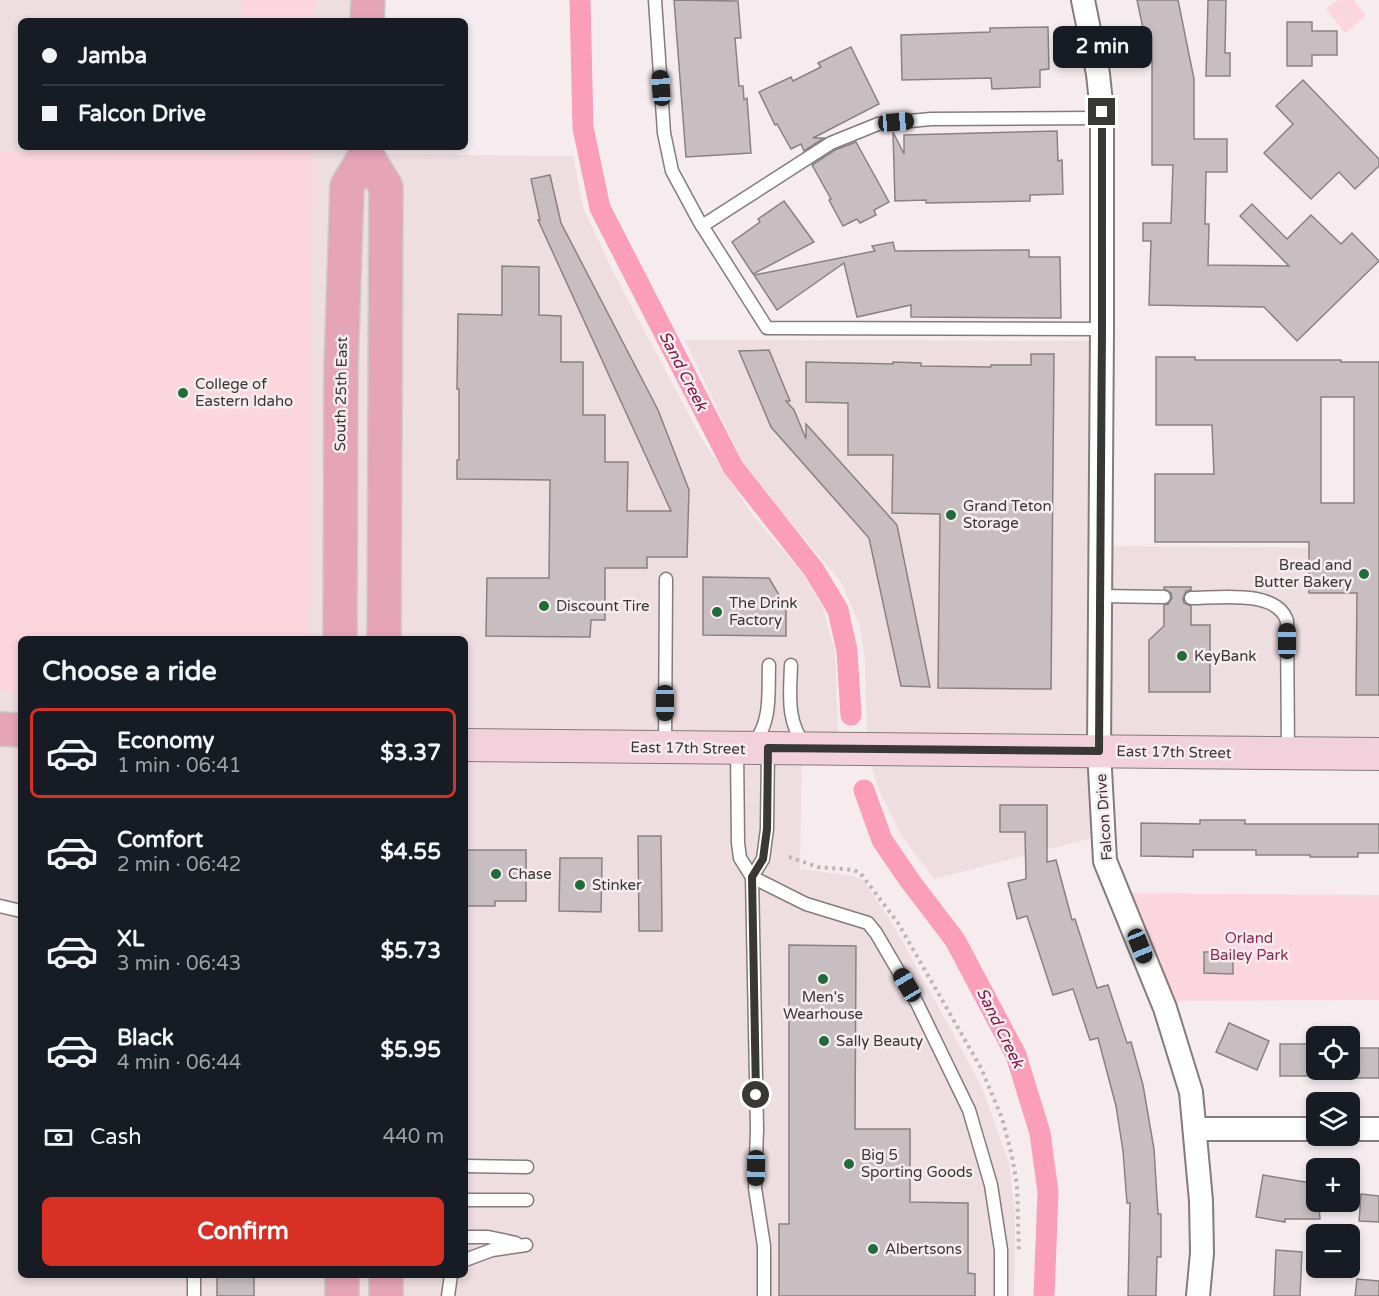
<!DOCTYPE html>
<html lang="en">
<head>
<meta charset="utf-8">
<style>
	body { margin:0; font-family:"Varela Round",sans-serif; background:#20242c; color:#f1f3f6; height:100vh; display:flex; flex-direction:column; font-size:22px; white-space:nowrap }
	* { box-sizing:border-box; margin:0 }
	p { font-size:20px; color:#9ea1a6 }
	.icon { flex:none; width:33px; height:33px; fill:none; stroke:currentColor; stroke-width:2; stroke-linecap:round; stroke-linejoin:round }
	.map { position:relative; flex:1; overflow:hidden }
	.sheet { position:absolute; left:18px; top:636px; width:450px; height:642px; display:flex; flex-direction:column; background:#171b24; border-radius:9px; box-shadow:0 3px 9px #0003 }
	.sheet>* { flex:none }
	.banner { position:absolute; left:18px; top:18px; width:450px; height:132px; border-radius:9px; box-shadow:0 3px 9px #0003; display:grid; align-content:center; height:132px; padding:0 24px; background:#171b24 }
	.tools { position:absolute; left:1306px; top:1026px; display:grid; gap:12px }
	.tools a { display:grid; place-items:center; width:54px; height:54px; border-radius:9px; background:#171b24; box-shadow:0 3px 9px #0003; font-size:30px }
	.end { position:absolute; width:27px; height:27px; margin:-14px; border:8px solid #3a3737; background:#fff; box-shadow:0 0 0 3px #fff }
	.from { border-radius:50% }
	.bubble { position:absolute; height:42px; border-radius:9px; background:#171b24; box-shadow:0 3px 9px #0003; font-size:20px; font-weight:700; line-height:42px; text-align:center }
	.car { position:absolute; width:18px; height:36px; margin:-18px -9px; border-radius:8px; box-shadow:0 0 4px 2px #0007; background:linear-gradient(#222 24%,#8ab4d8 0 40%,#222 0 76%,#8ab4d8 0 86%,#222 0) }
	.banner b { display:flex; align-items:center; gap:21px; height:57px; font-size:22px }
	.banner b+b { border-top:2px solid #363941 }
	.banner i { width:15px; height:15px; background:#f1f3f6 }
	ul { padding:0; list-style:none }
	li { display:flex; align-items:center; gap:18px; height:90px; margin:0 12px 9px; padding:0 12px; border:3px solid transparent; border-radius:9px }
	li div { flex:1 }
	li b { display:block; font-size:22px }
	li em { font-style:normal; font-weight:700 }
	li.selected { border-color:#d93025 }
	li>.icon { width:54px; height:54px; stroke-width:1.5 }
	h2 { padding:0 24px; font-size:27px; line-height:72px }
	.pay { display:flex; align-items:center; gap:15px; height:66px; padding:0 24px; font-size:22px }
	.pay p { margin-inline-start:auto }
	.button { display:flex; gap:12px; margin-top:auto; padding:12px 24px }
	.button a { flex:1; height:69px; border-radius:9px; background:#d93025; color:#fff; font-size:24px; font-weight:700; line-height:69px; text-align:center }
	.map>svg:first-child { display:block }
	.built { fill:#eedde1; fill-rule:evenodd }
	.green { fill:#fcd6df }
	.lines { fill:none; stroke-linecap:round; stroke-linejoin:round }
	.canal { stroke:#fa9eb9; stroke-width:21 }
	.building { fill:#c8bec1; stroke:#898183; stroke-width:1.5; fill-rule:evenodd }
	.lane-casing { stroke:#847b7d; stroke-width:15 }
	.street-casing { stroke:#847b7d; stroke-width:26 }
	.secondary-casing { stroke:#847b7d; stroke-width:34 }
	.primary-casing { stroke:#cccbcb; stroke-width:36 }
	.path { stroke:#bcb4b6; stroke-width:4; stroke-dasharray:3 4.5; stroke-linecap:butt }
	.lane { stroke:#fff; stroke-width:12 }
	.street { stroke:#fff; stroke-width:22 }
	.secondary { stroke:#f2d1dc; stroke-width:32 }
	.primary { stroke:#e6a4b9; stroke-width:33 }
	.route { stroke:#3a3737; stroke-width:8 }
	.poi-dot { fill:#216c3b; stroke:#f6ecef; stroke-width:2 }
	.labels { text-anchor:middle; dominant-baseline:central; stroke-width:5; stroke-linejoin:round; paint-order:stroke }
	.poi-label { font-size:15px; fill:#3a3737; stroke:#f6ecef; text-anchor:start }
	.street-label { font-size:15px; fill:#3a3737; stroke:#f6ecef }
	.park-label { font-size:15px; fill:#912851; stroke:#f6ecef }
	.water-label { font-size:16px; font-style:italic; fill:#811744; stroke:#f6ecef }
</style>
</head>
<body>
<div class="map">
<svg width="1379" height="1296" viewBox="0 0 1379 1296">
	<rect width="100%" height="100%" fill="#f6ecef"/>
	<g class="built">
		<path d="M0,0H368V21H21V147H367V154L573,156L583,207L613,272L703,441L755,518L804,575L822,606L835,651L839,750L802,749L800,869L853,876L863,880L894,926L981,1085L1009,1163L1015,1211L1014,1296H0ZM21,639H465V1275H21Z"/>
		<path d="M685,340L1102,341L1100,546L1379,548V754L1099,751L1103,835L934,879L901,835L878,788L867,750L865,661L860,626L841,582L775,504L741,459Z"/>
	</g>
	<g class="green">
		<rect x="242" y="0" width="73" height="21"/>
		<path d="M1338,0H1354L1366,16L1345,33L1326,9Z"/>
		<path d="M241,147H313L308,639H21V694H11L0,688V152L240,153Z"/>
		<path d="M1118,893L1379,895V1000L1162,1001Z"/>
	</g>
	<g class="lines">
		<g class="canal">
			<path d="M580,0L583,128L600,208L733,467L814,570L838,610L847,651L851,715"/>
			<path d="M864,790L882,840L910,881L955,940L1016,1055L1040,1133L1048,1192L1044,1296"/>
		</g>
	</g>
	<g class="building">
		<path d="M674,0L738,1L741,38H735L739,86H743L744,100L747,98L751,153L686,157Z"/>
		<path d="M1137,0H1178L1194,79V139H1227V172H1206L1205,224H1209L1208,265L1289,266L1240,216L1252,204L1287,239L1311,215L1341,244L1352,233L1379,261L1297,341L1264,307L1149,305L1151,241H1143V223H1171L1173,165H1152V37L1145,38Z"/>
		<path d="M1208,0H1226L1225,53H1230V76H1206Z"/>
		<path d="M1287,22H1312V31H1337V55H1312V66H1287Z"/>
		<path d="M1048,27L1049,69L1040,70V87L992,89L991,78L902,80L901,35L990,32V28Z"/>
		<path d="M851,47L879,104L813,138H824L804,151L801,144L791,149L777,124L775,125L759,92L791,77L793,81L821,67L818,63Z"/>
		<path d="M1303,80L1379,159V166L1355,189L1339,172L1311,199L1264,153L1293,124L1276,106Z"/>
		<path d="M1057,131L1058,161L1062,160L1063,194L1030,195V201L926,203V200L895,201L893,132L904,154V135Z"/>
		<path d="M856,142L889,202L874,210L876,215L860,223L857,219L843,226L829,200L831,199L812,165L835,150Z"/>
		<path d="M550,175L561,223L658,410L689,490L687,557H647V568H605V620H591L590,637L486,636L487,578H549L550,480L457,479V460H459V389H457L458,314L502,315V266L539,267V315L561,316V362H583V415H605V462H628L627,511H671L538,220H540L531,179Z"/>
		<path d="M784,201L814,242L753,274L732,242L760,222L758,219Z"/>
		<path d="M893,242L895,251L1029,250V257H1060L1061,318L911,317V305L857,317L844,263L777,310L754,275L875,251L872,246Z"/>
		<path d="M769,350L790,401H786L794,410L806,439V424L897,525L930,687L901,686L869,538L771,427L739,351Z"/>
		<path d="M1031,354H1054L1051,689L938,688L940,514L892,513L893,455H848V403L806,402V362L893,364V362L921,363V366L991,367V365H1031Z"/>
		<path d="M1156,357H1195V360H1341V362H1379V695H1356L1357,593H1309V542H1155V474H1214L1212,425H1156ZM1321,397H1354V503H1321Z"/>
		<path d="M703,577L769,578L786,607V636L703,635Z"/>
		<path d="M1164,587H1191V590L1186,591L1183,598L1184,603L1191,606V625H1210V692H1149V640L1164,626V605L1168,604L1172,598L1171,593L1164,589Z"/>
		<path d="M1000,805H1047V862L1056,860L1072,920L1075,919L1097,988L1108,985L1127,1043L1131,1042L1143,1085L1154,1149L1158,1214H1161V1257H1157L1156,1296H1128L1130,1203H1127L1123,1151L1116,1106L1098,1038L1090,1040L1073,989L1053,995L1027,916L1017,919L1008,883L1026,879L1025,832H1000Z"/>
		<path d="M1200,820H1245V824H1379V853H1358V857H1310V855H1256V850H1193V857L1141,856V823L1200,824Z"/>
		<path d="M638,836H661L662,931H639Z"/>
		<path d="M465,850H526V901H495V906H465Z"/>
		<path d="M560,858H602L601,912L559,911Z"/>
		<path d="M789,945L856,946L855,1129H910V1202L968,1203V1273L975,1274V1296H779V1224H789Z"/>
		<path d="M1204,952H1233V974L1204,973Z"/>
		<path d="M1229,1023L1269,1041L1257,1070L1216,1052Z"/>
		<rect x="1280" y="1044" width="37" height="32"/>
		<rect x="1350" y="1048" width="29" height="30"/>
		<path d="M1263,1175L1317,1184L1320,1219H1285V1222L1256,1217Z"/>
		<path d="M1361,1194L1379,1196V1222L1359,1221Z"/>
		<path d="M1276,1250L1302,1252L1300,1296H1274Z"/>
		<rect x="217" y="1275" width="37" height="21"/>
		<path d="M1357,1279L1379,1281V1296H1355Z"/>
	</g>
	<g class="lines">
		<g class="lane-casing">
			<g id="lane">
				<path d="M655,0L664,133L672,171L699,221L767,328L1102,329"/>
				<path d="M702,226L831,143L878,124L931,119L1102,118"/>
				<path d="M1100,596L1164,597"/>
				<path d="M1191,598C1218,598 1277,589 1287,621L1288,752"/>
				<path d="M791,665C790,694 786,723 806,746"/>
				<path d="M753,744C772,722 768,693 769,665"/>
				<path d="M665,746L666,579"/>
				<path d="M737,748L738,843L740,858L752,877L806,904L868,923L876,933L917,1003L969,1110L991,1185L1001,1250V1296"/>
				<path d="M0,906L21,911"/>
				<path d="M465,1166L527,1167"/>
				<path d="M465,1200H527"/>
				<path d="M465,1237H488L516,1243"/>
				<path d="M465,1260L492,1250L526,1245"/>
				<path d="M194,1275V1296"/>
				<path d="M448,1296L451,1275"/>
				<path d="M764,1296V1246L755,1188L757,1129L752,877L763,859L767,829L768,749"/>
			</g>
		</g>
		<g class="street-casing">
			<g id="street">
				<path d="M1083,0L1098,74L1102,112V329L1099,751L1105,861L1165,1008L1191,1092L1201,1201L1202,1253L1198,1296"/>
				<path d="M1196,1129H1317"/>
				<path d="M1350,1129H1379"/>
			</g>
		</g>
		<g class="secondary-casing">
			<path id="secondary" d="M465,745L1379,754"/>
		</g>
		<g class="primary-casing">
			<g id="primary">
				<path d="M367,21L368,0"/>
				<path d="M366,154L386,187L384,639"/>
				<path d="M340,639L341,367L347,186L366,154V147"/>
				<path d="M0,729L21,730"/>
				<path d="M342,1275V1296"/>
				<path d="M386,1275V1296"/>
			</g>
		</g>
		<path class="path" d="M789,857L818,867L854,870L861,874L898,923L981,1068L1002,1118L1012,1156L1017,1186L1019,1253"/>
		<use href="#lane" class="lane"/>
		<use href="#street" class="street"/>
		<use href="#secondary" class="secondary"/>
		<use href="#primary" class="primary"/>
	</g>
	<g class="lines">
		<path class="route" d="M756,1095L752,877L763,859L767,829L768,748L1099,751L1102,329V112"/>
	</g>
	<g class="poi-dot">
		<circle cx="183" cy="393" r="6"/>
		<circle cx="951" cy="515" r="6"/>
		<circle cx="1364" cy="574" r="6"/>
		<circle cx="544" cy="606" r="6"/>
		<circle cx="717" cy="612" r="6"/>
		<circle cx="1182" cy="656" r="6"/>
		<circle cx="496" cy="874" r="6"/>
		<circle cx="580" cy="885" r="6"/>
		<circle cx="823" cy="979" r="6"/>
		<circle cx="824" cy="1041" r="6"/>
		<circle cx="849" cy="1164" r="6"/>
		<circle cx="873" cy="1249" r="6"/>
	</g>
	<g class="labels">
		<g class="poi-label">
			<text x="195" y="384">College of<tspan x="195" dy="17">Eastern Idaho</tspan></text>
			<text x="963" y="506">Grand Teton<tspan x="963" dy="17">Storage</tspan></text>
			<text x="1352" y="565" text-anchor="end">Bread and<tspan x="1352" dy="17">Butter Bakery</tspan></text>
			<text x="729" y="603">The Drink<tspan x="729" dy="17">Factory</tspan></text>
			<text x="556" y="606">Discount Tire</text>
			<text x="1194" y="656">KeyBank</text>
			<text x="508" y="874">Chase</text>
			<text x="592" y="885">Stinker</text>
			<text x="823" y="997" text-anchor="middle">Men's<tspan x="823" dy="17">Wearhouse</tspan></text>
			<text x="836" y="1041">Sally Beauty</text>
			<text x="861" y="1155">Big 5<tspan x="861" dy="17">Sporting Goods</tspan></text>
			<text x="885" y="1249">Albertsons</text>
		</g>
		<g class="street-label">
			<text transform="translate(341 394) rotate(-89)">South 25th East</text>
			<text transform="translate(688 748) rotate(1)">East 17th Street</text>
			<text transform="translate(1174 752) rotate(1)">East 17th Street</text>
			<text transform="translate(1104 817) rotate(-94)">Falcon Drive</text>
		</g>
		<g class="park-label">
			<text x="1249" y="938">Orland<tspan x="1249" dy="17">Bailey Park</tspan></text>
		</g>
		<g class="water-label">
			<text transform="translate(683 371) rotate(63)">Sand Creek</text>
			<text transform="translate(1000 1028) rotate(64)">Sand Creek</text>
		</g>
	</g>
</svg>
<div class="tools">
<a><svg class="icon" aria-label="locate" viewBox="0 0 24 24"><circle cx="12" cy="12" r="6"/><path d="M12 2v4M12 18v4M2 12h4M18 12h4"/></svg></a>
<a><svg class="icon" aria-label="layers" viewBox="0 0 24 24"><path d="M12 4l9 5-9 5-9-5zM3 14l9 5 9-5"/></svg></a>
<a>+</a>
<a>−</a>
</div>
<i class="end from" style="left:756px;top:1095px"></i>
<i class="end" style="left:1102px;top:112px"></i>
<div class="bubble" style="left:1053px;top:26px;width:99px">2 min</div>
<i class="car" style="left:661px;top:88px;rotate:356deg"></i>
<i class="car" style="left:896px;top:122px;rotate:85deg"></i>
<i class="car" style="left:1287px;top:641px;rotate:0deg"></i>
<i class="car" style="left:665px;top:703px;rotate:180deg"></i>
<i class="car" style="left:1140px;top:946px;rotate:158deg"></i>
<i class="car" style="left:907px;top:985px;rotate:329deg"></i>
<i class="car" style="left:756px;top:1168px;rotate:181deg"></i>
<div class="banner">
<b><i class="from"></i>Jamba</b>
<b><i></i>Falcon Drive</b>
</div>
<section class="sheet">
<h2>Choose a ride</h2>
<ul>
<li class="selected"><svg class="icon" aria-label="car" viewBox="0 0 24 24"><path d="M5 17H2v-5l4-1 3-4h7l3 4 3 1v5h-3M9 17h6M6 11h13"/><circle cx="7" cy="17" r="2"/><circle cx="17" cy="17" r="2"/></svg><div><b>Economy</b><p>1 min · 06:41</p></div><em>$3.37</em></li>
<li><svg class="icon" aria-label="car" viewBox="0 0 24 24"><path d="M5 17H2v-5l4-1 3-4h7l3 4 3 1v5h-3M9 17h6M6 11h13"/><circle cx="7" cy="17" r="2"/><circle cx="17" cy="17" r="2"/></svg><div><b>Comfort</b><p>2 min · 06:42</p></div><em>$4.55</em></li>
<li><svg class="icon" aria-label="car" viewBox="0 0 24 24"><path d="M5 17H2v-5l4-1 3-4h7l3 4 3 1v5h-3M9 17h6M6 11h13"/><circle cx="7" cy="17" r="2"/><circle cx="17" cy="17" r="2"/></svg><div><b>XL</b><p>3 min · 06:43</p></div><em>$5.73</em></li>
<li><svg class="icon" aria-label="car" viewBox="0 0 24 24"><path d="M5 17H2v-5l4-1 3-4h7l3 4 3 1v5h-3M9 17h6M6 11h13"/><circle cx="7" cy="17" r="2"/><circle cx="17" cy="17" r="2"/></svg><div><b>Black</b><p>4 min · 06:44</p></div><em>$5.95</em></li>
</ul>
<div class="pay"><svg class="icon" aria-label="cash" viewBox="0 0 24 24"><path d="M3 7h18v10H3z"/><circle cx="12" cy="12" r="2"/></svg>Cash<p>440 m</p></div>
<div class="button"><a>Confirm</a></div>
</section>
</div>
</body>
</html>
